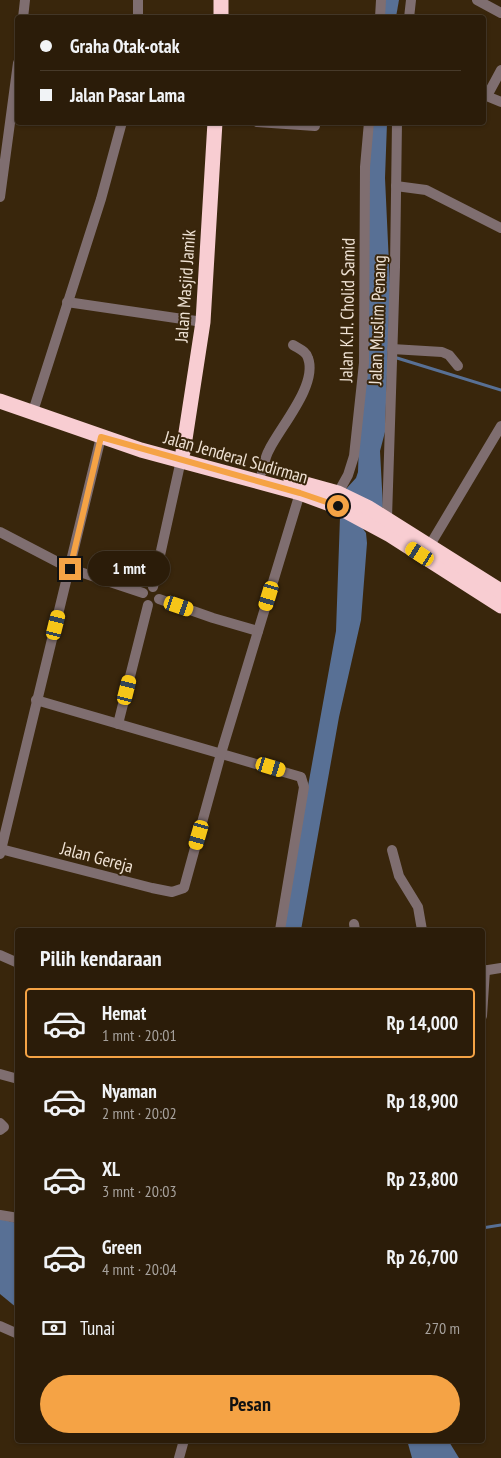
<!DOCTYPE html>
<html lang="id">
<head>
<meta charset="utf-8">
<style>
	body { margin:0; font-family:"PT Sans Narrow",sans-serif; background:#332512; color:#f1f3f6; height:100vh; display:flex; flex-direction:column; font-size:19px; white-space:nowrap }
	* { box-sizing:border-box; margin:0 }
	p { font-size:16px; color:#a6a19c }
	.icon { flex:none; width:28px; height:28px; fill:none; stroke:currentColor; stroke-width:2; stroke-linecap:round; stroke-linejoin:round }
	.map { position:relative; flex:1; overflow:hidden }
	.details { position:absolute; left:15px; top:928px; width:470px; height:515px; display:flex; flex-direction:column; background:#2b1c09; border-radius:5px; box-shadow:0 1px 4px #0004,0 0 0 1px #473a2a }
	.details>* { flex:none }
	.top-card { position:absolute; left:15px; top:15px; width:471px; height:110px; border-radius:5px; box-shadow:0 1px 4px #0004,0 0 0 1px #473a2a; display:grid; align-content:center; height:110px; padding:0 25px; background:#2b1c09 }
	.end { position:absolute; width:22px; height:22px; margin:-11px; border:6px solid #f5a345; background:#111; box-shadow:0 0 0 2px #111 }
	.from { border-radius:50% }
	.bubble { position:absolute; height:35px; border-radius:18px; background:#2b1c09; box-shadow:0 1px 4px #0004,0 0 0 1px #473a2a; font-size:16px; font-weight:600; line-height:35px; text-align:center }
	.car { position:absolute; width:15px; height:30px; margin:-15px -8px; border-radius:6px; box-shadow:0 0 4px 1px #0007; background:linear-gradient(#f5c518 24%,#345 0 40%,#f5c518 0 76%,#345 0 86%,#f5c518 0) }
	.top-card b { display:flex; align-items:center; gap:18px; height:48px; font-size:19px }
	.top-card b+b { border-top:1px solid #473a2a }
	.top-card i { width:12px; height:12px; background:#f1f3f6 }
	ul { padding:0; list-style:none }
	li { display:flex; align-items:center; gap:15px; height:70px; margin:0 10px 8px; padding:0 15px; border:2px solid transparent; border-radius:5px }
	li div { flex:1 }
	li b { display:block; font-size:19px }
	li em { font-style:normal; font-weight:600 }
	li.selected { border-color:#f5a345 }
	li>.icon { width:45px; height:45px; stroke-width:1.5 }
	h2 { padding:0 25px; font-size:22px; line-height:60px }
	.pay { display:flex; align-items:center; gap:12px; height:55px; padding:0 25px; font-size:19px }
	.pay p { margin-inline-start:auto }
	.primary-button { display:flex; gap:10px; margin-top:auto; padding:10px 25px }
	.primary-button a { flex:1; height:58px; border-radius:30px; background:#f5a345; color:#111; font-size:20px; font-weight:600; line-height:58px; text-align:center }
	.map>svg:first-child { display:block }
	.water { fill:#587095 }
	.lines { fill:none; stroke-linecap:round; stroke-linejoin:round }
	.stream { stroke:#587095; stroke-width:3 }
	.street { stroke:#7f6e70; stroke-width:10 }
	.highway { stroke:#f8cdd2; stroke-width:15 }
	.route { stroke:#f5a345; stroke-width:6 }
	.labels { text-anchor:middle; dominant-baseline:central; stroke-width:4; stroke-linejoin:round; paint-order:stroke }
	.street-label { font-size:18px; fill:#efe2d4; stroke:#39260c }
</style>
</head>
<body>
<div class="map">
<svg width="501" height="1458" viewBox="0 0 501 1458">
	<rect width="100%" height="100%" fill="#39260c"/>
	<g class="water">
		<path d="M384,0H399L396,17L382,18Z"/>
		<path d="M372,123H387L385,178L390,286L385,432L380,451L383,507L364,516L361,526L366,533L367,543L361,620L339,717L301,930H282L336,631L340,517L346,489L356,478L358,472L368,178Z"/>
		<path d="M0,1219L17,1223V1308L0,1294Z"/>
		<path d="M407,1440H448L459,1458H412Z"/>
	</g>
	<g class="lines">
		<g class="stream">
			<path d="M397,358L501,390"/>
			<path d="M482,1228L501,1225"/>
		</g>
		<g class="street">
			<path d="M477,0L501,13"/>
			<path d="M23,18L25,0"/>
			<path d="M138,18V0"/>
			<path d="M380,18L381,0"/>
			<path d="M409,18L411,0"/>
			<path d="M484,95L501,102"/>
			<path d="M487,96L501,70"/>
			<path d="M257,122L315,126"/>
			<path d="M396,186L426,190L501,228"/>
			<path d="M0,197L18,63"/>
			<path d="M67,302L203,322"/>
			<path d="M392,349L442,352L449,355L458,366"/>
			<path d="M35,405L101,199L122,122"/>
			<path d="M262,472C264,465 265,457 269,450C280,427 318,385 308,358C306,351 299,349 293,345"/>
			<path d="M338,493L348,475L354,456L364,363L365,167L369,122"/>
			<path d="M387,518L395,267L397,122"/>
			<path d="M0,532L71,569L143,593"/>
			<path d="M430,545L501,426"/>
			<path d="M153,587L181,460"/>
			<path d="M159,599L213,618L258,631"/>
			<path d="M36,700L301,777L304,787L280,930"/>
			<path d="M118,724L148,605"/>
			<path d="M1,849L152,888L172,892L184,888L222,750L300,493"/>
			<path d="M392,850L399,876L418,907L422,930"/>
			<path d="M0,854L101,437"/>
			<path d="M354,924L355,930"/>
			<path d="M0,955L18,963"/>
			<path d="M482,971L501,968"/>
			<path d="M482,1016L485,970"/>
			<path d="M0,1074L18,1079"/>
			<path d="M0,1123L4,1127L0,1130"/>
			<path d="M0,1215L18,1218"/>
			<path d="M0,1326L18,1334"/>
			<path d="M179,1458L184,1440"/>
		</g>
		<g class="highway">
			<path d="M221,18V0"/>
			<path d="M0,401L141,450L300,493L338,507L390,535L501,606"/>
			<path d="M183,452L203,322L215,122"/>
			<path d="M291,480L338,493L369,508L501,591"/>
		</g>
	</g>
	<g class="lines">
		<path class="route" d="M70,569L101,437L300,493L338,506"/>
	</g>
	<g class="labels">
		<g class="street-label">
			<text transform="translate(185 286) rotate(-86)">Jalan Masjid Jamik</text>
			<text transform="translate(347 310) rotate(-89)">Jalan K.H. Cholid Samid</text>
			<text transform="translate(377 320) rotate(-88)">Jalan Muslim Penang</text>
			<text transform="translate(236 457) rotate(16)">Jalan Jenderal Sudirman</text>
			<text transform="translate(97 857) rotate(15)">Jalan Gereja</text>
		</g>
	</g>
</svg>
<i class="end from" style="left:338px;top:506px"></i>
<i class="end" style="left:70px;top:569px"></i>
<div class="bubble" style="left:88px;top:551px;width:82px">1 mnt</div>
<i class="car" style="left:420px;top:554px;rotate:303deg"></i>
<i class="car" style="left:269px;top:596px;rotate:197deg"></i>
<i class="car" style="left:179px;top:606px;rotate:109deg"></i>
<i class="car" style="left:56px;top:625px;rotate:14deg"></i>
<i class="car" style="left:127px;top:690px;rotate:14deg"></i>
<i class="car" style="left:271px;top:767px;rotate:107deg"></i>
<i class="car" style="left:199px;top:835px;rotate:196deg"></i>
<div class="top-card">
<b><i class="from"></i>Graha Otak-otak</b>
<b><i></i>Jalan Pasar Lama</b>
</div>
<section class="details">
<h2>Pilih kendaraan</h2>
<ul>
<li class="selected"><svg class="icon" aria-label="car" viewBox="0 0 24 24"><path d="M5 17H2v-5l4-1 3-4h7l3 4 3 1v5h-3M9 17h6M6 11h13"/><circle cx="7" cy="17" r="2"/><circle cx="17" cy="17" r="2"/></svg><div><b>Hemat</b><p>1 mnt · 20:01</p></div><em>Rp 14,000</em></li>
<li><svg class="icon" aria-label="car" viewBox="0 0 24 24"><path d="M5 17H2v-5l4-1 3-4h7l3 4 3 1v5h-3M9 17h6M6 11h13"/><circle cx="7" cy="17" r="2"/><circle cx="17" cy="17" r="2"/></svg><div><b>Nyaman</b><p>2 mnt · 20:02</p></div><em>Rp 18,900</em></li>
<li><svg class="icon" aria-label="car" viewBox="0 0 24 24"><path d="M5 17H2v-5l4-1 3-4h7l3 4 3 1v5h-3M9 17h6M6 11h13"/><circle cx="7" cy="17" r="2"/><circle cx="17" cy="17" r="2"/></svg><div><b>XL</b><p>3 mnt · 20:03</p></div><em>Rp 23,800</em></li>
<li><svg class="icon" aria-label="car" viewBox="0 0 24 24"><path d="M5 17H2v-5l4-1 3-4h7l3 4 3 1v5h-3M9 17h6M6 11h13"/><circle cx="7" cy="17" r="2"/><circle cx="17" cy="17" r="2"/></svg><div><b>Green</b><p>4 mnt · 20:04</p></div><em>Rp 26,700</em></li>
</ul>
<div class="pay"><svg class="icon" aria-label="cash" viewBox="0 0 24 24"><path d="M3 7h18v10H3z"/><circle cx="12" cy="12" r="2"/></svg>Tunai<p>270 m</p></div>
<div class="primary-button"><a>Pesan</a></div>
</section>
</div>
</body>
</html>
